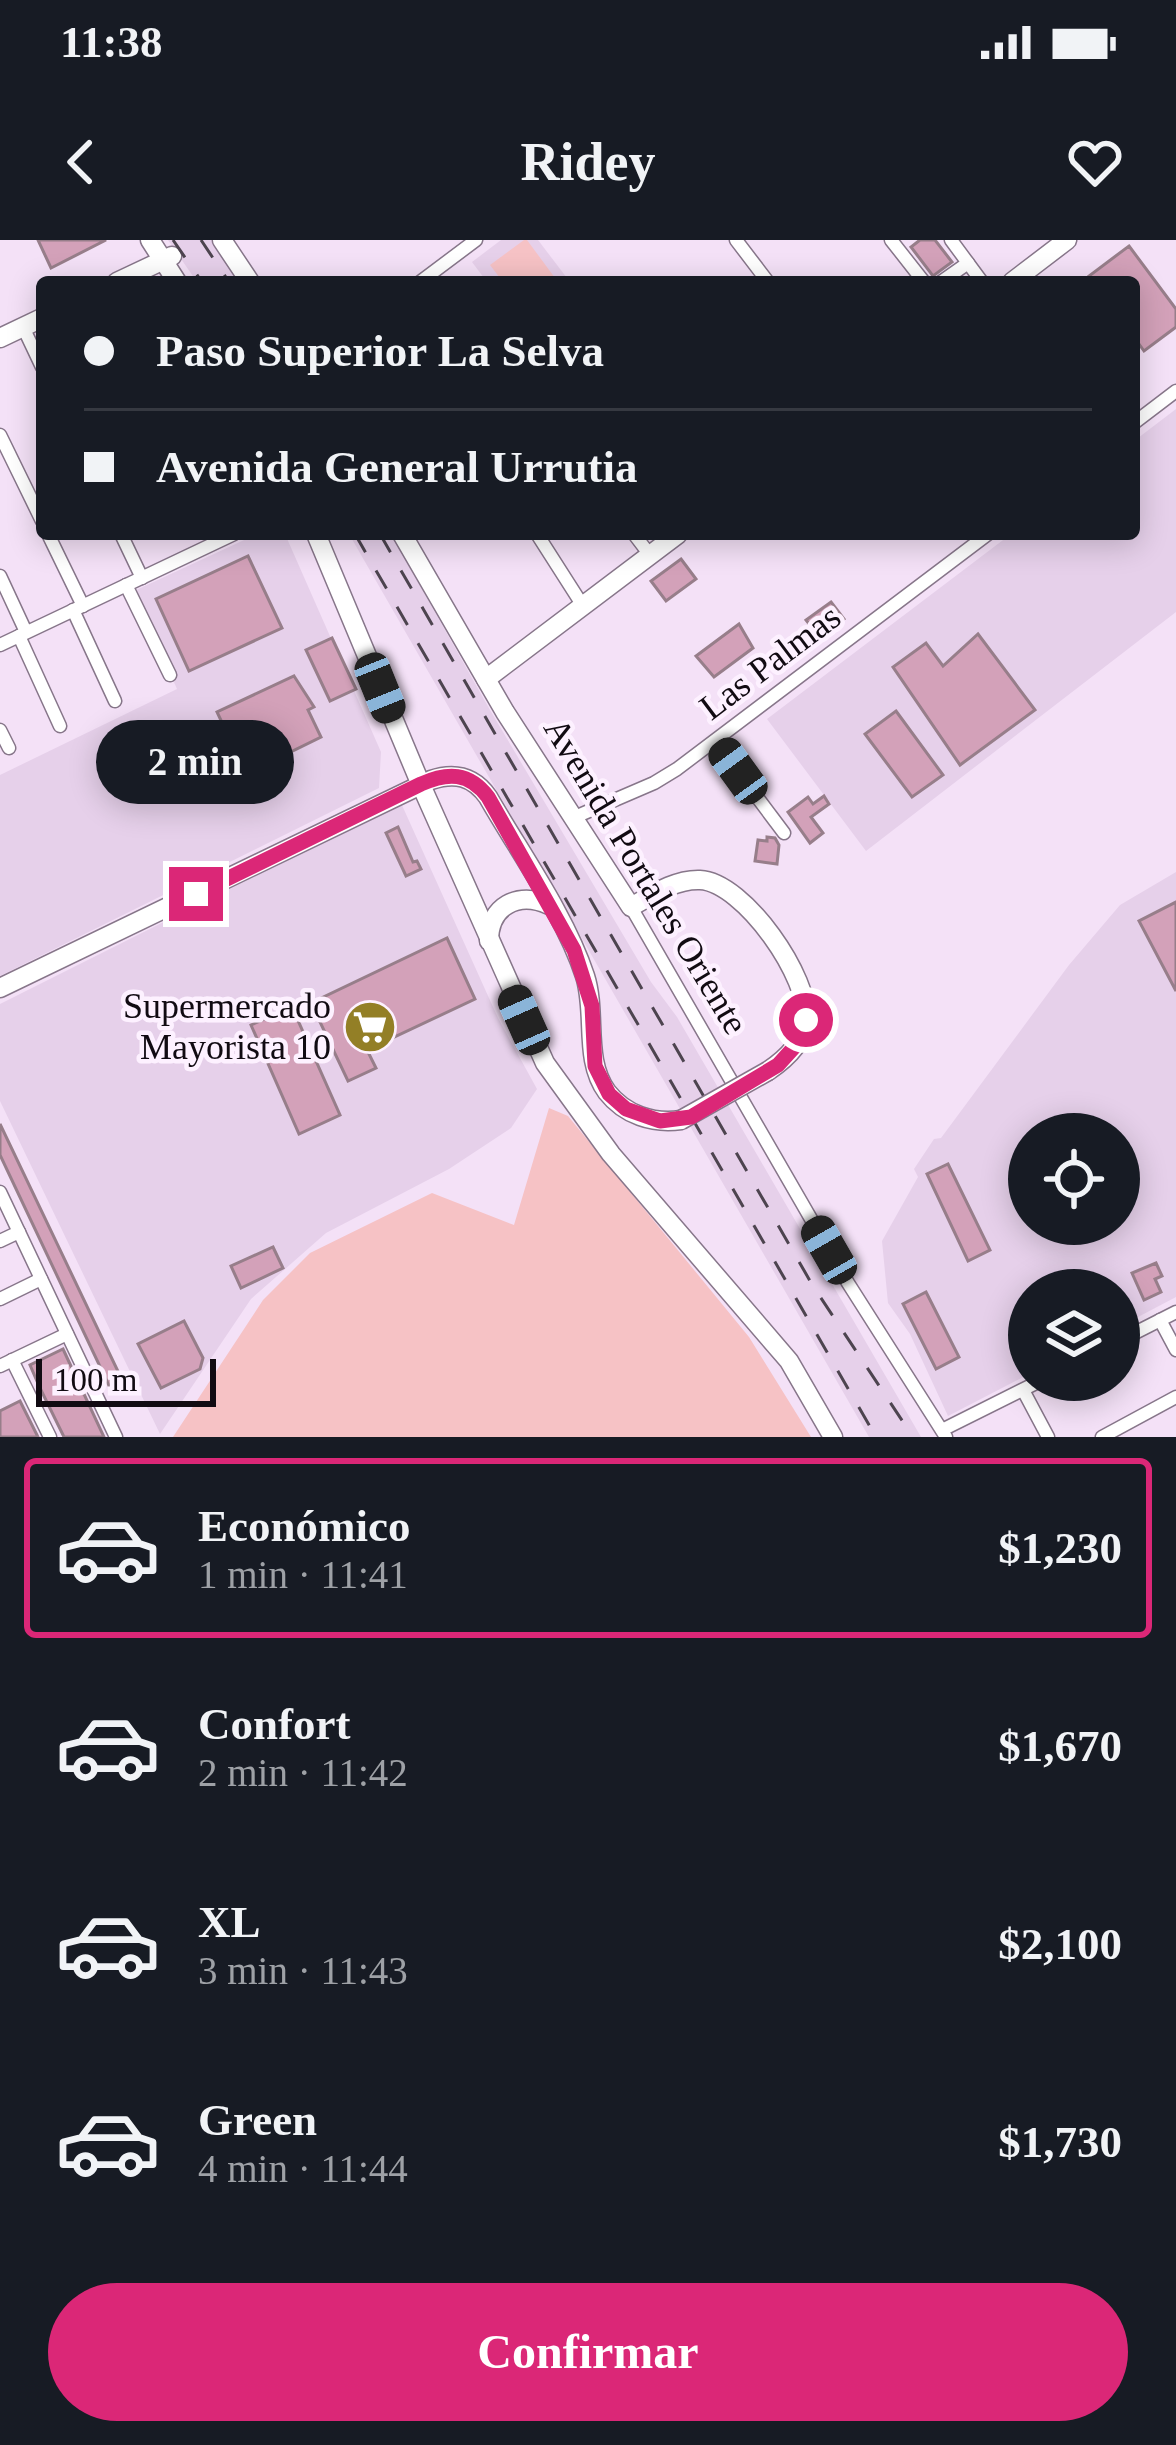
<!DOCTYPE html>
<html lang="es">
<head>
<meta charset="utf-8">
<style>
	body { margin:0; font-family:"Times New Roman",serif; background:#242831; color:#f1f3f6; height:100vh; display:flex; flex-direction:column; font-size:45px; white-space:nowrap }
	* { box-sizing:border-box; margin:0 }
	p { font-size:39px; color:#9ea1a6 }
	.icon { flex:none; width:66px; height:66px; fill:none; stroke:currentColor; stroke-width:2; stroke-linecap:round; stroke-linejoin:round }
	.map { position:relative; height:1197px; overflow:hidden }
	.side { display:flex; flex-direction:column; background:#171b24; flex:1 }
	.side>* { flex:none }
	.guide { position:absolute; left:36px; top:36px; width:1104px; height:264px; border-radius:12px; box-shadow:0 6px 30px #0003; display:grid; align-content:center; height:264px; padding:0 48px; background:#171b24 }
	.fabs { position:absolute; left:1008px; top:873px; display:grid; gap:24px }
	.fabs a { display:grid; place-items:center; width:132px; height:132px; border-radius:50%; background:#171b24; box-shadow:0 6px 30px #0003; font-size:60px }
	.scale { position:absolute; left:36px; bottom:30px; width:180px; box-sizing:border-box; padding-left:12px; border:6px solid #110b12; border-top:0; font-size:33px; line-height:42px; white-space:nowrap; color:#110b12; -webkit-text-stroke:9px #fdf1ff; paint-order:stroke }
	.end { position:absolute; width:54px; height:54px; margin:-27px; border:15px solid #db2777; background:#fff; box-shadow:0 0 0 6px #fff }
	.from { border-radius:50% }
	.bubble { position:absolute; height:84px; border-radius:42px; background:#171b24; box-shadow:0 6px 30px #0003; font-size:39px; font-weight:800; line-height:84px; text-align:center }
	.car { position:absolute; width:36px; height:72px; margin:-36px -18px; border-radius:15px; box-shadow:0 0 9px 3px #0007; background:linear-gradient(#222 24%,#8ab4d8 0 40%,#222 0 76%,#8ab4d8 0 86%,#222 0) }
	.guide b { display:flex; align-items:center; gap:42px; height:114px; font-size:45px }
	.guide b+b { border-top:3px solid #363941 }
	.guide i { width:30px; height:30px; background:#f1f3f6 }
	ul { padding:21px 0 0; list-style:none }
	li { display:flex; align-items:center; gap:36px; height:180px; margin:0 24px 18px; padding:0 24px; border:6px solid transparent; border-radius:12px }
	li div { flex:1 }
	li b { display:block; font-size:45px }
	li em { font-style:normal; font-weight:800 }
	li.active { border-color:#db2777 }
	li>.icon { width:108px; height:108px; stroke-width:1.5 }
	.cta { display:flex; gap:24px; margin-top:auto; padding:24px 48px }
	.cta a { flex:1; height:138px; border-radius:72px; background:#db2777; color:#fff; font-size:48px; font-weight:800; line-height:138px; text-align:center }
	.status { display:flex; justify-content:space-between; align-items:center; height:84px; padding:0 60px; background:#171b24; direction:ltr }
	.status svg { height:33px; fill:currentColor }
	header { display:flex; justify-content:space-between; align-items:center; height:156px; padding:0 48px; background:#171b24; font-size:54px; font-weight:800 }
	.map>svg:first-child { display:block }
	.built { fill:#e6d0ea; fill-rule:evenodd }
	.green { fill:#f6c2c5 }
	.building { fill:#d3a1b9; stroke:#977e8a; stroke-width:3 }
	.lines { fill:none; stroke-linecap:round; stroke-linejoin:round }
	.street-casing { stroke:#87768a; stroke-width:15 }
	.secondary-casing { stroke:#87768a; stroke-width:21 }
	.street { stroke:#fff; stroke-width:12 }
	.secondary { stroke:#fff; stroke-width:18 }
	.rail { stroke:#4d444f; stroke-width:3; stroke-dasharray:21 21; stroke-linecap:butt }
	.secondary-bridge-casing { stroke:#87768a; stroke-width:21; stroke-linecap:butt }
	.secondary-bridge { stroke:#fff; stroke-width:18 }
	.route { stroke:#db2777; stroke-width:15 }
	.labels { text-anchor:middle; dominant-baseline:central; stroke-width:9; stroke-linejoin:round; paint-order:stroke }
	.street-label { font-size:36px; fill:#110b12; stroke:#fdf1ff }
	.poi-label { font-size:36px; fill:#110b12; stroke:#fdf1ff; text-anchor:end }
</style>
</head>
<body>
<div class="status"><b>11:38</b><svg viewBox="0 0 49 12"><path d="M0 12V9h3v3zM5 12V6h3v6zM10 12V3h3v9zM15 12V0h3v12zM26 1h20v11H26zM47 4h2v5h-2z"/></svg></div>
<header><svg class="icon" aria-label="back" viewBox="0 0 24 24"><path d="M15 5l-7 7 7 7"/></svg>Ridey<svg class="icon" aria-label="heart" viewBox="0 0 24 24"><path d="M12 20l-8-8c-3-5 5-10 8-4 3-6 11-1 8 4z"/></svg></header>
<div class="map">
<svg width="1176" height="1197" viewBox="0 0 1176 1197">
	<rect width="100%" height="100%" fill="#f4e1f7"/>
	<g class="built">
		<path d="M168,0H211L239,42H197Z"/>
		<path d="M501,0H538L570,42H487L472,22Z"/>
		<path d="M1176,169V372L866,611L767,479L1011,294H1134V201Z"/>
		<path d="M257,294H285L381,512L379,548L0,736V535L177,449L134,351Z"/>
		<path d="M349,294H391L490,470L651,742L677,777L921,1197H869Z"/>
		<path d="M401,563L498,778L537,849L511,888L449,929L326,993L251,1059L160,1194L0,861V764Z"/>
		<path d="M1176,632V1057L1119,1087V1050H1029V1134L948,1176L910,1094L888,1063L882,1001L918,937L914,929L934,899L941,898L1069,725L1120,665ZM1029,894H1119V984H1029Z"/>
	</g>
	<g class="green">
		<path d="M524,0H527L558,42H503L490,25Z"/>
		<path d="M549,868L568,876L749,1097L811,1197H173L263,1060L310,1013L432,953L514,985Z"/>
	</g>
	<g class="building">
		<path d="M38,0H106L51,28Z"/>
		<path d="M920,0H935L952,22L933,36L911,7Z"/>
		<path d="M1129,6L1176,69V87L1144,111L1134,97V42H1093L1089,36Z"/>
		<path d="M248,316L282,388L189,431L156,359Z"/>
		<path d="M681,319L696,339L666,361L651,341Z"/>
		<path d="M831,362L844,379L820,398L806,380Z"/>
		<path d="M739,384L753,408L714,437L696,416Z"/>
		<path d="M978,394L1035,470L960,525L893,427L926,403L943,426Z"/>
		<path d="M332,398L356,449L330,461L306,410Z"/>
		<path d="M294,436L314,467L308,470L321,497L256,529L252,520L242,525L217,472Z"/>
		<path d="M896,471L943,535L912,557L865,494Z"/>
		<path d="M824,556L829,564L811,577L823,593L810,603L788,572L808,557L813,564Z"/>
		<path d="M398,587L413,622L417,621L421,629L406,636L386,593Z"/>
		<path d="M767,597L775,598L779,605L777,624L755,621L758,600L767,601Z"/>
		<path d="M1176,662V751L1139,681Z"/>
		<path d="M447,698L475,759L367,810L376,828L348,841L311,763Z"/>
		<path d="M292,767L340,875L299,894L251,785Z"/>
		<path d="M0,884L125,1146L112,1152L0,915Z"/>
		<path d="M948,924L990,1010L968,1021L927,934Z"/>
		<path d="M273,1007L283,1028L241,1048L231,1026Z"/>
		<path d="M1156,1023L1162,1036L1155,1039L1161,1052L1144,1060L1132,1033Z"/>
		<path d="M926,1052L959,1117L936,1129L903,1064Z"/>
		<path d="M184,1081L203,1118L200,1129L161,1148L138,1104Z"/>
		<path d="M63,1109L104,1197H64L40,1148L30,1125Z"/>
		<path d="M20,1161L38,1197H0V1171Z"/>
	</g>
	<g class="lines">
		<g class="street-casing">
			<g id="street">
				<path d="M736,0L768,42"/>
				<path d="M891,0L924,42"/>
				<path d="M951,0L982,42"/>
				<path d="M420,42L476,0"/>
				<path d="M941,42L968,23"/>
				<path d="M23,87L42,127"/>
				<path d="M1134,183L1176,151"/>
				<path d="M0,195L42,281"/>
				<path d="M48,294L83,366"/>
				<path d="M121,294L142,338"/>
				<path d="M537,294L583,366"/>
				<path d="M634,294L650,315"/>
				<path d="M0,336L26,392"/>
				<path d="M126,345L170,435"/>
				<path d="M73,370L115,461"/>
				<path d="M19,396L60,486"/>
				<path d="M0,405L234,294"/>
				<path d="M0,490L9,508"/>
				<path d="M715,501L784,593"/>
				<path d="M575,577L654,543L677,529L988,294"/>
				<path d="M631,667L848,1043L946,1197"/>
				<path d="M0,952L116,1197"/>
				<path d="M0,1001L19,992"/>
				<path d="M0,1059L41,1039"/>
				<path d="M1160,1080L1176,1110"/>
				<path d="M1119,1101L1176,1072"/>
				<path d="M12,1120L50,1197"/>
				<path d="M0,1126L67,1094"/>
				<path d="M1023,1150L1048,1197"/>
				<path d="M942,1190L1042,1140"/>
				<path d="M1102,1197L1176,1157"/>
			</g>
		</g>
		<g class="secondary-casing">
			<g id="secondary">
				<path d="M150,0L177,42"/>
				<path d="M222,0L250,42"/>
				<path d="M117,42L172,16"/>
				<path d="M1012,42L1067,0"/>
				<path d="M0,98L42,78"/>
				<path d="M316,294L421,545L545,823L611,914L789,1121L833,1197"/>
				<path d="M402,294L505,472L631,667C652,655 675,639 700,640C744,642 811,739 806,781C803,803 786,819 768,831"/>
				<path d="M486,439L678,294"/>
				<path d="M489,701C489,666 518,651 549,665"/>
				<path d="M0,748L431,540C455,532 473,536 488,557C520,613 565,675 585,736C597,773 583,820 607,852C625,875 653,884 681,880"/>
			</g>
		</g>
		<use href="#street" class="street"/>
		<use href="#secondary" class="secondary"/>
		<g class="rail">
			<path d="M173,0L202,42"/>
			<path d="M201,0L229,42"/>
			<path d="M355,294L876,1197"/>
			<path d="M380,294L813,1046L913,1197"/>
		</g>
		<g class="secondary-bridge-casing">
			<path id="secondary-bridge" d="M681,880L768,831"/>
		</g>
		<use href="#secondary-bridge" class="secondary-bridge"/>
	</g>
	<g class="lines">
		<path class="route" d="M196,654L421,544C448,532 469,532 488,557L574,710L592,766L595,826L609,854L626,869L660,881L691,877L778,825L797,804L806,780"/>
	</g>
	<defs>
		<g id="supermarket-disc" transform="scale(2.7)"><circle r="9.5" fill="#937f26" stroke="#fdf1ff"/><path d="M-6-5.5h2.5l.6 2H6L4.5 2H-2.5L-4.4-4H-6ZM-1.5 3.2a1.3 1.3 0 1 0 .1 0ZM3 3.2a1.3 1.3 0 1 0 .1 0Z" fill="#fff"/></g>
	</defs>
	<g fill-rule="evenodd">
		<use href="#supermarket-disc" x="370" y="787"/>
	</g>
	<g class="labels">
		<g class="street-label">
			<text transform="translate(770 422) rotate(-37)">Las Palmas</text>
			<text transform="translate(646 636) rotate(59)">Avenida Portales Oriente</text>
		</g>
		<g class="poi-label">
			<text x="331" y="766">Supermercado<tspan x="331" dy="41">Mayorista 10</tspan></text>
		</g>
	</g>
</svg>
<div class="fabs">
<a><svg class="icon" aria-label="locate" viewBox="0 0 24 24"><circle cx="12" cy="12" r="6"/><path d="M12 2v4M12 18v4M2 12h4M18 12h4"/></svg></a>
<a><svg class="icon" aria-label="layers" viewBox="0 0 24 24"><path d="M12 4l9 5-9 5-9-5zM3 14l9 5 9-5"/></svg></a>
</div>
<div class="scale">100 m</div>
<i class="end from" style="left:806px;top:780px"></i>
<i class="end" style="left:196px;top:654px"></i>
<div class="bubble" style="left:96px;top:480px;width:198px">2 min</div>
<i class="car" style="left:380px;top:448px;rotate:158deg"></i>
<i class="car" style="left:738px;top:531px;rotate:324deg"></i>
<i class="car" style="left:524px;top:780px;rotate:336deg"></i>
<i class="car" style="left:829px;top:1010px;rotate:330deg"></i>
<div class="guide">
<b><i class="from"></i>Paso Superior La Selva</b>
<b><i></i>Avenida General Urrutia</b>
</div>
</div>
<section class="side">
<ul>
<li class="active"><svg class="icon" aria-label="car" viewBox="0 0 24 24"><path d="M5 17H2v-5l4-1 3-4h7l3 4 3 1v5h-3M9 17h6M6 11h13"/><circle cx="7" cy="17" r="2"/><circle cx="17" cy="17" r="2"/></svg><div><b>Económico</b><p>1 min · 11:41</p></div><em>$1,230</em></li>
<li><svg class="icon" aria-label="car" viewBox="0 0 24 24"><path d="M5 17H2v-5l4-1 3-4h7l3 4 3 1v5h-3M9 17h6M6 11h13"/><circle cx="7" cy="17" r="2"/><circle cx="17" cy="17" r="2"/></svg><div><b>Confort</b><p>2 min · 11:42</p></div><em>$1,670</em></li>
<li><svg class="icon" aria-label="car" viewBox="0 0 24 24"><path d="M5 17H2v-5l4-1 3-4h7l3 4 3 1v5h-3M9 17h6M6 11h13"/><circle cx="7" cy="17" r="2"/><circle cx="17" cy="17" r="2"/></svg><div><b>XL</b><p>3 min · 11:43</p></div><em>$2,100</em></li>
<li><svg class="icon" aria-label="car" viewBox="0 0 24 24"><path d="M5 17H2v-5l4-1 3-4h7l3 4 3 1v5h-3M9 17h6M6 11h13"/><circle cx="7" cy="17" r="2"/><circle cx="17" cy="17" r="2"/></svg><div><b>Green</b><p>4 min · 11:44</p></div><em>$1,730</em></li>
</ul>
<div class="cta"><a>Confirmar</a></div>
</section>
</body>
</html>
